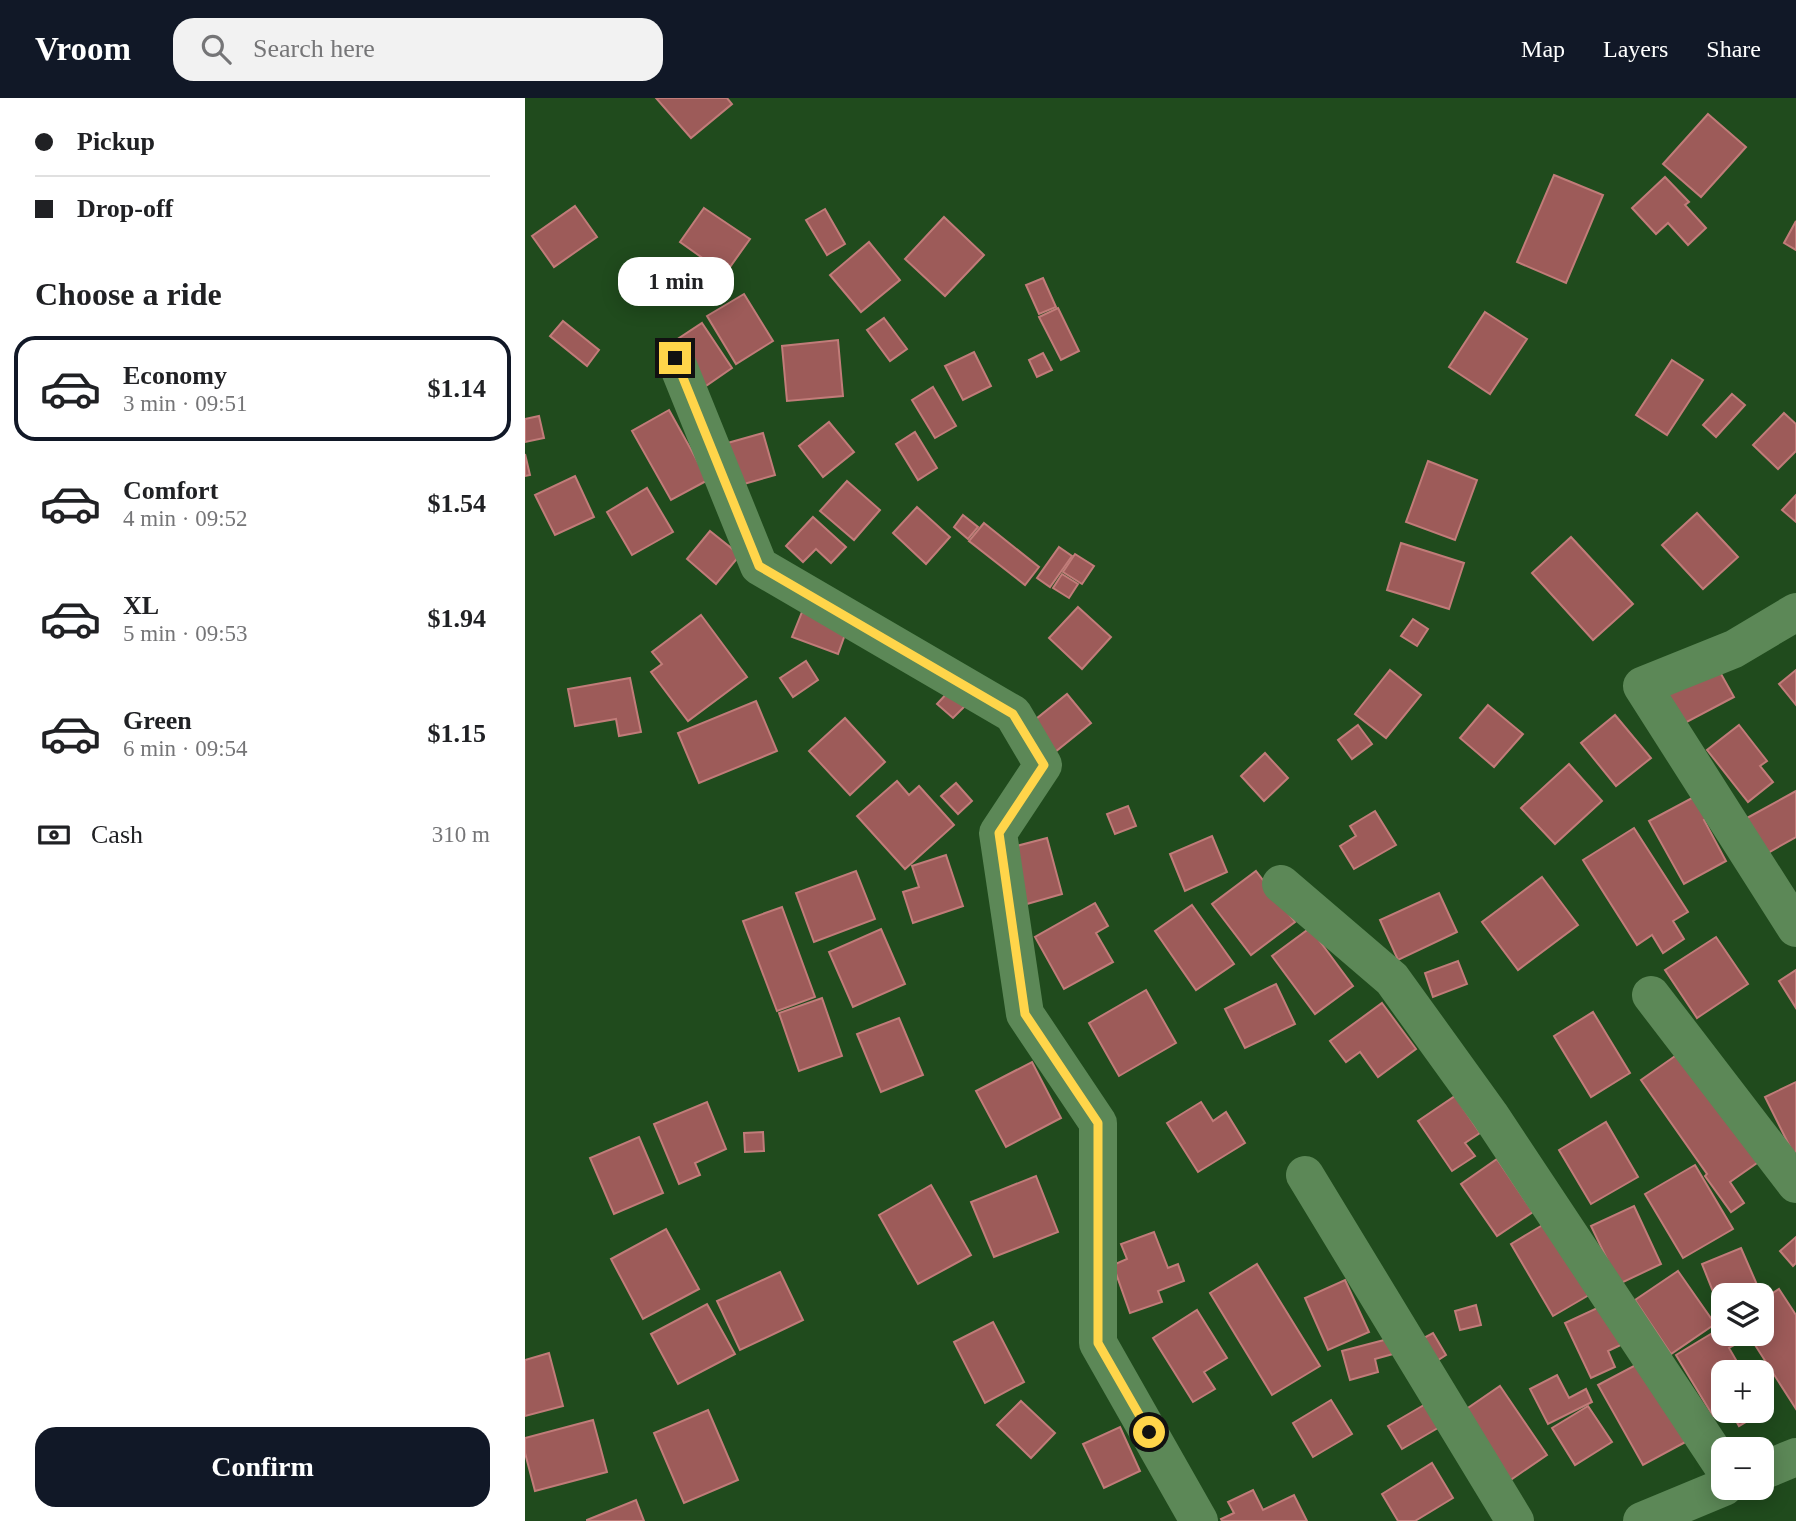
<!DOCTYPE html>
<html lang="en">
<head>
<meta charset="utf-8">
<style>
	body { margin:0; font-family:"Times New Roman",serif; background:#f2f2f2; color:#202124; height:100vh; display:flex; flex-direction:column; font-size:26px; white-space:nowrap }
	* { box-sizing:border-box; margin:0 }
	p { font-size:23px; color:#757577 }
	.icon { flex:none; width:38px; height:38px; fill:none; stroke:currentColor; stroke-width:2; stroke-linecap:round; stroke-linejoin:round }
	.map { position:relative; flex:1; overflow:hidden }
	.panel { display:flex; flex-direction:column; background:#fff; width:525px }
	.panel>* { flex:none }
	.banner { display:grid; align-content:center; height:154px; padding:0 35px; background:#fff }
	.fabs { position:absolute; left:1186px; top:1185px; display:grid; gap:14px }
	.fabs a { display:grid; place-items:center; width:63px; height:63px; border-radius:14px; background:#fff; box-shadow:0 4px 18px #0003; font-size:35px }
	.end { position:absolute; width:32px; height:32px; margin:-16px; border:9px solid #ffd54a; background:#111; box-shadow:0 0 0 4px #111 }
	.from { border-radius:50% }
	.bubble { position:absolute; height:49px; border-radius:21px; background:#fff; box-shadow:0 4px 18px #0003; font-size:23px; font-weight:600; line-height:49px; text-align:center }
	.banner b { display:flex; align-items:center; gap:24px; height:66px; font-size:26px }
	.banner b+b { border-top:2px solid #e0e0e0 }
	.banner i { width:18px; height:18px; background:#202124 }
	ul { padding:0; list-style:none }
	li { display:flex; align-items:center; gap:21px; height:105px; margin:0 14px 10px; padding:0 21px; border:4px solid transparent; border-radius:21px }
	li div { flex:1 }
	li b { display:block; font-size:26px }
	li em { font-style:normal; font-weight:600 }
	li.selected { border-color:#111827 }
	li>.icon { width:63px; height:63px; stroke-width:1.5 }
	h2 { padding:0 35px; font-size:32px; line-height:84px }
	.pay { display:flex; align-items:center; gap:18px; height:77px; padding:0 35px; font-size:26px }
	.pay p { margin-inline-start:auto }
	.button { display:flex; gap:14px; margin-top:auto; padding:14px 35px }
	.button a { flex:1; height:80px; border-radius:21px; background:#111827; color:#fff; font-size:28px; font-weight:600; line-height:80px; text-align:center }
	header { display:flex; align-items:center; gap:42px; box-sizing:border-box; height:98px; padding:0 35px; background:#111827; color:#fff }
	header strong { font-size:33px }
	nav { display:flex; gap:38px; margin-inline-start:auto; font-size:24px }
	.search { width:490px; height:63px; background:#f2f2f2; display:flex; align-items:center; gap:18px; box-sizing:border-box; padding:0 24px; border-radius:21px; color:#757577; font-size:26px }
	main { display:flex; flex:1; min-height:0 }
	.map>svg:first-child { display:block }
	.building { fill:#9d5b59; stroke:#c17c79; stroke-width:2 }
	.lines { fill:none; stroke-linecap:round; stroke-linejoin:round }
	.minor { stroke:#5c8857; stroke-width:38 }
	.route { stroke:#ffd54a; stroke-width:9 }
</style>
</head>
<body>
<header>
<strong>Vroom</strong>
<div class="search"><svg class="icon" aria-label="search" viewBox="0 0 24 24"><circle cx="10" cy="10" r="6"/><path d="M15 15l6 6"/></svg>Search here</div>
<nav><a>Map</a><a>Layers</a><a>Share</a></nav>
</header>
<main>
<section class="panel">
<div class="banner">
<b><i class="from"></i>Pickup</b>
<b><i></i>Drop-off</b>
</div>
<h2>Choose a ride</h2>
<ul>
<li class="selected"><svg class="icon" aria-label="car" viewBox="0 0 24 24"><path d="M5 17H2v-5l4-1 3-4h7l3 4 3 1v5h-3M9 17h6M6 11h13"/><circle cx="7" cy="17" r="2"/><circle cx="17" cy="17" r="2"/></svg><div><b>Economy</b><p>3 min · 09:51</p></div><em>$1.14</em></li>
<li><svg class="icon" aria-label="car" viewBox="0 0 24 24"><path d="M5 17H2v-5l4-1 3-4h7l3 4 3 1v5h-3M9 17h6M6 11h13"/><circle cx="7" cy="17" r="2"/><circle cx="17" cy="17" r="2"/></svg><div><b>Comfort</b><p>4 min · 09:52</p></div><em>$1.54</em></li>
<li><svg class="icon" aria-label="car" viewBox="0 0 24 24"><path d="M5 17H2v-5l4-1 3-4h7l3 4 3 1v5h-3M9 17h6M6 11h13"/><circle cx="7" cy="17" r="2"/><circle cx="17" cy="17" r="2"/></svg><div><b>XL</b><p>5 min · 09:53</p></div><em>$1.94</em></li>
<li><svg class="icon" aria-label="car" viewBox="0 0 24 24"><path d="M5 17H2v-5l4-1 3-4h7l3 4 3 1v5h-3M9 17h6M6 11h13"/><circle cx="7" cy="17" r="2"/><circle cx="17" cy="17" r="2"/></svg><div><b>Green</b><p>6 min · 09:54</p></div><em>$1.15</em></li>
</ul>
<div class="pay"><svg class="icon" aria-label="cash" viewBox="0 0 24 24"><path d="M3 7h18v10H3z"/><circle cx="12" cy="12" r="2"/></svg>Cash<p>310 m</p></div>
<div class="button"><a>Confirm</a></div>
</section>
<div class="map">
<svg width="1271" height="1423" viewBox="0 0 1271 1423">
	<rect width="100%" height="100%" fill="#204b1d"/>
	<g class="building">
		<path d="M131,0H202L207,6L166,40Z"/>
		<path d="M1183,16L1221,49L1176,99L1138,66Z"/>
		<path d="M1029,77L1078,97L1041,185L992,164Z"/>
		<path d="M1140,79L1164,104L1160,107L1181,130L1163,147L1143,125L1131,136L1107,110Z"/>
		<path d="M50,108L72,139L29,169L7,138Z"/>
		<path d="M179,110L225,141L200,176L155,144Z"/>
		<path d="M300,111L320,146L302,157L281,122Z"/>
		<path d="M419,119L459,157L420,198L380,161Z"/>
		<path d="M1271,123V152L1259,145Z"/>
		<path d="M344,144L375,182L336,214L305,177Z"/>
		<path d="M518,180L531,209L514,216L501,187Z"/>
		<path d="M219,196L248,243L211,266L182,218Z"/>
		<path d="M533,210L554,253L536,262L514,219Z"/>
		<path d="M960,214L1002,241L965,296L924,269Z"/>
		<path d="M359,220L382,251L365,263L342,232Z"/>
		<path d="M38,223L74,252L62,268L25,238Z"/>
		<path d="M177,225L207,270L175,292L145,246Z"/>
		<path d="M313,242L318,298L262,303L257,248Z"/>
		<path d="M449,254L466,288L438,302L420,268Z"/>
		<path d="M518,255L527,272L512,279L504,262Z"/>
		<path d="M1147,262L1178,282L1142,337L1111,317Z"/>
		<path d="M408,289L431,328L410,340L387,302Z"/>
		<path d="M1207,296L1220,307L1191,339L1178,327Z"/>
		<path d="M144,312L183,382L146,402L107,333Z"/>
		<path d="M1259,315L1271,326V353L1253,371L1228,347Z"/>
		<path d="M14,318L19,340L0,344V321Z"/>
		<path d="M304,324L329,354L298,379L274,348Z"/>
		<path d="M390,334L412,370L393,382L371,346Z"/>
		<path d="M238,335L250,377L212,388L199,346Z"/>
		<path d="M0,356L5,377L0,378Z"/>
		<path d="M903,363L952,382L930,442L881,424Z"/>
		<path d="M50,378L69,419L30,437L10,397Z"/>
		<path d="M322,383L355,412L329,442L295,413Z"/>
		<path d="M122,390L148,434L107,457L82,414Z"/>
		<path d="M1271,397V424L1257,412Z"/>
		<path d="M392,409L425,439L401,466L368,435Z"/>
		<path d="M1172,415L1213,459L1178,491L1137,447Z"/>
		<path d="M438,417L453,429L443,441L429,429Z"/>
		<path d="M288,419L321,449L306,465L291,451L278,464L261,448Z"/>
		<path d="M459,425L514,469L500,487L444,443Z"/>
		<path d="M185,433L215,457L191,486L162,461Z"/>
		<path d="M1046,439L1108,506L1068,542L1007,475Z"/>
		<path d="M876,445L939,465L924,511L862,492Z"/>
		<path d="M534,449L547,458L525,489L512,480Z"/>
		<path d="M550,456L569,468L557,486L538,474Z"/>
		<path d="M537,476L553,486L544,500L528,490Z"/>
		<path d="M553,509L586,539L557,571L524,540Z"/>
		<path d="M277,514L322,531L313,556L267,539Z"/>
		<path d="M176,517L222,579L163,623L126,574L137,566L127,554Z"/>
		<path d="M888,521L903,531L892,548L876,538Z"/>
		<path d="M281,563L293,582L268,599L255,580Z"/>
		<path d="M1191,567L1209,599L1158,626L1140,593Z"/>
		<path d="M865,572L896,597L861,640L830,616Z"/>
		<path d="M1271,572V607L1254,586Z"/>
		<path d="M105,580L116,634L94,638L91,621L50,628L43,591Z"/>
		<path d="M425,592L441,607L428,620L412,606Z"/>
		<path d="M542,596L566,625L530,654L506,625Z"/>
		<path d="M231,603L252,653L174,685L153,635Z"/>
		<path d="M963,607L998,636L969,669L935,640Z"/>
		<path d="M1090,617L1126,660L1091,688L1056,645Z"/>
		<path d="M320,620L360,664L325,697L284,653Z"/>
		<path d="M833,627L847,646L827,661L813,642Z"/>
		<path d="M1214,627L1242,663L1235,668L1248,684L1223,704L1182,652Z"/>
		<path d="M740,655L763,680L739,703L716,678Z"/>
		<path d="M1044,666L1077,703L1030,746L996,710Z"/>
		<path d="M372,683L384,697L394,688L429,727L380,771L332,718Z"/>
		<path d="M431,685L447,703L433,716L416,698Z"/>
		<path d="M1180,693L1193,715L1179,722L1201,763L1159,786L1124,723Z"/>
		<path d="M1271,693V739L1241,756L1222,720Z"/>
		<path d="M603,708L611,728L590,736L582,716Z"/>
		<path d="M850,713L871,747L829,771L815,748L831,738L825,728Z"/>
		<path d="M1109,730L1163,814L1148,823L1159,841L1138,855L1127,837L1112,847L1058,762Z"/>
		<path d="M687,738L702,774L660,793L645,756Z"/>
		<path d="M522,740L537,796L495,808L480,751Z"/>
		<path d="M421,757L438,808L388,825L378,794L394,789L387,768Z"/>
		<path d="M331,773L350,821L289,844L271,795Z"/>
		<path d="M731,773L770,824L726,857L687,806Z"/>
		<path d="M1017,779L1053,827L993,872L957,824Z"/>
		<path d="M914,795L932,834L873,862L855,822Z"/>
		<path d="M570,805L583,828L571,835L588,864L539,891L510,839Z"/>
		<path d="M667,807L709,866L671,892L630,833Z"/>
		<path d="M257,809L290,899L252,913L218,823Z"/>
		<path d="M785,830L828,888L790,916L747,858Z"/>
		<path d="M356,831L380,886L328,909L304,854Z"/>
		<path d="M1191,839L1223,886L1172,920L1140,872Z"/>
		<path d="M933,863L942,886L908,899L900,875Z"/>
		<path d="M1271,872V910L1254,883Z"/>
		<path d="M751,886L770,926L720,950L700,911Z"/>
		<path d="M621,892L651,945L594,978L564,925Z"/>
		<path d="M297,900L317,958L274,973L254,915Z"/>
		<path d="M857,905L891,951L853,979L835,954L821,964L805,943Z"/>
		<path d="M1068,914L1105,975L1066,999L1029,938Z"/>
		<path d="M374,920L398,977L356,994L332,936Z"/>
		<path d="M1160,951L1242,1058L1205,1084L1219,1105L1206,1114L1180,1078L1182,1076L1116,982Z"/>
		<path d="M507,964L536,1020L481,1049L451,993Z"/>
		<path d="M1271,984V1061L1240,999Z"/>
		<path d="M930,998L955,1035L940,1045L950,1058L927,1073L893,1023Z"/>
		<path d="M182,1004L201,1051L170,1065L175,1077L154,1086L129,1026Z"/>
		<path d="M676,1004L688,1023L701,1014L720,1045L673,1074L642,1025Z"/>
		<path d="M1081,1024L1113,1079L1066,1106L1034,1052Z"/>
		<path d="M238,1034L239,1053L220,1054L219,1035Z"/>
		<path d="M114,1039L138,1095L89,1116L65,1060Z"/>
		<path d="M972,1061L1008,1114L972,1138L936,1086Z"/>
		<path d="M1170,1067L1208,1131L1158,1160L1120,1096Z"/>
		<path d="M511,1078L533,1134L469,1159L446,1104Z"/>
		<path d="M406,1087L446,1157L393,1186L354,1117Z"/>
		<path d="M1109,1108L1136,1166L1094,1186L1066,1128Z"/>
		<path d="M1021,1125L1064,1197L1028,1218L986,1146Z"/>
		<path d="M141,1131L174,1191L118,1221L86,1161Z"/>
		<path d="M629,1134L643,1170L653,1166L659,1183L633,1193L637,1204L605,1215L588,1167L602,1161L596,1146Z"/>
		<path d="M1271,1139V1165L1268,1168L1255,1153Z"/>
		<path d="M1216,1150L1233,1189L1214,1197H1199V1203L1193,1206L1177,1166Z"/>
		<path d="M732,1166L795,1268L747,1297L685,1195Z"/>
		<path d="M1153,1173L1190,1226L1146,1256L1110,1202Z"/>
		<path d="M255,1174L278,1222L215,1252L192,1203Z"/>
		<path d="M820,1182L844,1234L803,1252L780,1200Z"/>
		<path d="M1254,1191L1271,1217V1311L1223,1236H1237V1202Z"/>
		<path d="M1083,1205L1102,1244L1083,1253L1090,1269L1066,1280L1040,1225Z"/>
		<path d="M182,1206L210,1256L153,1286L126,1236Z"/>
		<path d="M951,1207L956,1227L935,1232L930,1213Z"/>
		<path d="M672,1212L702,1260L679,1274L690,1291L668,1304L628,1240Z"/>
		<path d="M468,1224L499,1284L460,1305L429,1244Z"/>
		<path d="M1199,1228V1236H1207L1213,1245L1204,1250L1218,1274H1199V1311L1188,1318L1151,1257Z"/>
		<path d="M908,1235L921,1257L907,1266L893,1243Z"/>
		<path d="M863,1241L868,1256L850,1261L853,1274L825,1282L817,1253Z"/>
		<path d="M24,1255L38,1308L0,1318V1262Z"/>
		<path d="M1122,1261L1166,1341L1118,1367L1073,1287Z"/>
		<path d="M1032,1277L1044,1300L1061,1291L1067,1304L1023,1326L1005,1291Z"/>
		<path d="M975,1288L1022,1357L984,1383L937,1314Z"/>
		<path d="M806,1302L827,1336L788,1359L768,1325Z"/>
		<path d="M496,1303L530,1335L506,1360L472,1327Z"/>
		<path d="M904,1304L918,1327L877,1351L863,1328Z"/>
		<path d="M1237,1306L1241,1312L1214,1328L1205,1312H1237Z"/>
		<path d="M1063,1308L1087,1344L1050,1367L1027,1330Z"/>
		<path d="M183,1312L213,1382L159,1405L129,1335Z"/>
		<path d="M68,1322L82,1374L10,1393L0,1355V1340Z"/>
		<path d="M595,1329L615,1373L579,1390L558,1346Z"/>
		<path d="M907,1365L928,1400L890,1423H873L857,1396Z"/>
		<path d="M728,1392L738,1412L769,1397L782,1423H697L696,1421L709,1415L703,1404Z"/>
		<path d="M111,1402L119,1423H62V1422Z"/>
	</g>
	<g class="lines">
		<g class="minor">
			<path d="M150,260L234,468L488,616L518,667L473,735L500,916L573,1025V1245L674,1423"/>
			<path d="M1271,514L1209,551L1117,588L1271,830"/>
			<path d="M756,786L867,881L965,1017L1199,1370"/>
			<path d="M1126,897L1271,1086"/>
			<path d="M780,1077L990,1423"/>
			<path d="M1237,1373L1271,1359"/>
			<path d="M1117,1423L1199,1389"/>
		</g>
	</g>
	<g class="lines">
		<path class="route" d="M150,260L234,468L488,616L519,667L474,735L500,916L573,1025V1245L624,1334"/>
	</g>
</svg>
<div class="fabs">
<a><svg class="icon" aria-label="layers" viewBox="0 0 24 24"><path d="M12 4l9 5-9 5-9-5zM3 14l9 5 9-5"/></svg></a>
<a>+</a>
<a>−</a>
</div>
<i class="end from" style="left:624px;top:1334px"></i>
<i class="end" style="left:150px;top:260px"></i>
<div class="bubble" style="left:93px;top:159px;width:116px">1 min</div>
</div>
</main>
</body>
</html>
